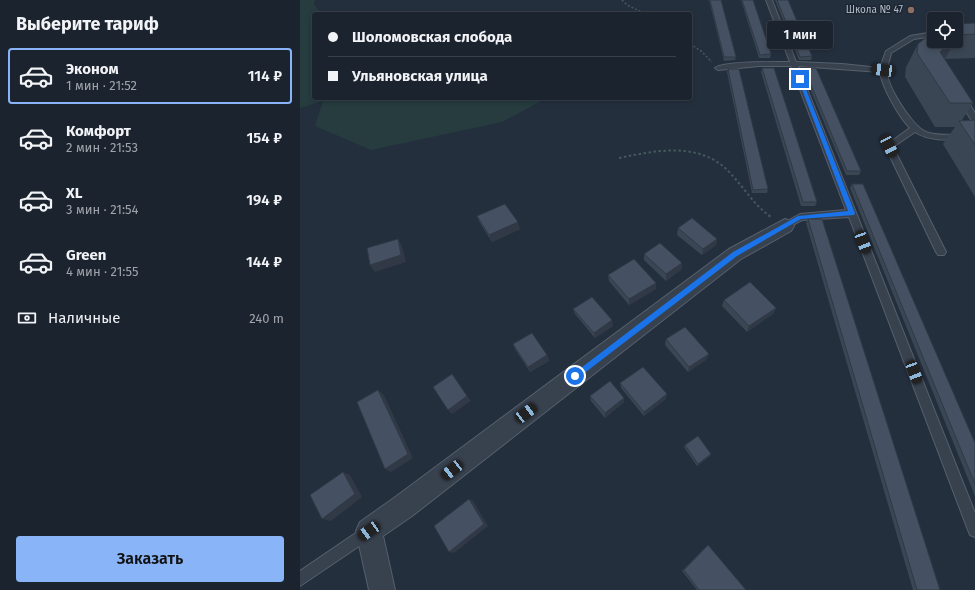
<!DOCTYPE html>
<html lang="ru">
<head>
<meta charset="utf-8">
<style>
	body { margin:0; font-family:"Fira Sans",sans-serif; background:#242b36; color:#f1f3f6; height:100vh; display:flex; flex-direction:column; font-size:15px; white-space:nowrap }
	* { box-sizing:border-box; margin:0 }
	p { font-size:13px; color:#a0a4aa }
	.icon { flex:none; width:22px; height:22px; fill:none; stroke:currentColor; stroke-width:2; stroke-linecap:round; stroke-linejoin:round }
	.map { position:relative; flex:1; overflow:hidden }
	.details { display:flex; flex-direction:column; background:#1b232e; width:300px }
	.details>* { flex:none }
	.hud { position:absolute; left:12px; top:12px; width:380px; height:88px; border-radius:4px; box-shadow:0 2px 6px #0003,0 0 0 1px #39404a; display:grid; align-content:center; height:88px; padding:0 16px; background:#1b232e }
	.tools { position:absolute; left:627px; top:12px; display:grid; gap:8px }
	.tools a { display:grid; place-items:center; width:36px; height:36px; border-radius:4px; background:#1b232e; box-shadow:0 2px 6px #0003,0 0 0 1px #39404a; font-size:20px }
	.end { position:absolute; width:18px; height:18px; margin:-9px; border:5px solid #1a73e8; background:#fff; box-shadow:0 0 0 2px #fff }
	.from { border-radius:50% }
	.bubble { position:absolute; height:28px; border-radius:4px; background:#1b232e; box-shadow:0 2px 6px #0003,0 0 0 1px #39404a; font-size:13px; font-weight:600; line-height:28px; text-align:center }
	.car { position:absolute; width:12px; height:24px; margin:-12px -6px; border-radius:5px; box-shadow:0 0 3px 1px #0007; background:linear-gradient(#222 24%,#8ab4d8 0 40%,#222 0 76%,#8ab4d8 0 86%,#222 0) }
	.hud b { display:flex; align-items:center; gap:14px; height:38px; font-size:15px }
	.hud b+b { border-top:1px solid #39404a }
	.hud i { width:10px; height:10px; background:#f1f3f6 }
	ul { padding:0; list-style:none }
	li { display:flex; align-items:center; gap:12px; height:56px; margin:0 8px 6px; padding:0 8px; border:2px solid transparent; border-radius:4px }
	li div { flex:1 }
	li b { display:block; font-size:15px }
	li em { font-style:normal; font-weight:600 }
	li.on { border-color:#8ab4f8 }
	li>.icon { width:36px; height:36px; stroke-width:1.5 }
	h2 { padding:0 16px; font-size:18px; line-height:48px }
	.pay { display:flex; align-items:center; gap:10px; height:44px; padding:0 16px; font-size:15px }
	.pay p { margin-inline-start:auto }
	.primary-button { display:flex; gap:8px; margin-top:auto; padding:8px 16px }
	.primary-button a { flex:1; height:46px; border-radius:4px; background:#8ab4f8; color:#111; font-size:16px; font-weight:600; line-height:46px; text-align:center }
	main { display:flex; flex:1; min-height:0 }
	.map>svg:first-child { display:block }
	.green { fill:#263c3f }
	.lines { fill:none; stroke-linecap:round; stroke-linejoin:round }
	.service-casing { stroke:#565f6c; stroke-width:2 }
	.minor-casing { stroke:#565f6c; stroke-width:2 }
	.path-far1 { stroke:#44595c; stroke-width:1.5; stroke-dasharray:2 2; stroke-linecap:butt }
	.path { stroke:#44595c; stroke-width:2; stroke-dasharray:2.5 2.5; stroke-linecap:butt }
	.service { fill:#38414e; fill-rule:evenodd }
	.minor { fill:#38414e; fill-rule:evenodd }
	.wall { fill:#3b4654 }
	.shaded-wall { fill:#303945 }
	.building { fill:#455162; stroke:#303945 }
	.route { fill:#1a73e8 }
	.education-dot { fill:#8d6e63; stroke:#1d2633; stroke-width:1.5 }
	.labels { text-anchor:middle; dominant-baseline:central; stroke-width:3; stroke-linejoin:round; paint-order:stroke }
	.far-poi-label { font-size:10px; fill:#b4bcc9; stroke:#1d2633; text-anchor:end }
</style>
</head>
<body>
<main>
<section class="details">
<h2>Выберите тариф</h2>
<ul>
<li class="on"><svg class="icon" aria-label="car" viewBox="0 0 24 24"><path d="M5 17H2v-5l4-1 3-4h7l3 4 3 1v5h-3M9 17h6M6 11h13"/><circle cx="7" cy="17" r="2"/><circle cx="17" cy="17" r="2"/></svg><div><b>Эконом</b><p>1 мин · 21:52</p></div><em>114 ₽</em></li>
<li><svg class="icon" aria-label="car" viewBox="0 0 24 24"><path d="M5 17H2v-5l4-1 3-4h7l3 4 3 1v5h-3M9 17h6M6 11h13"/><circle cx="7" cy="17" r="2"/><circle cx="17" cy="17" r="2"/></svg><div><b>Комфорт</b><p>2 мин · 21:53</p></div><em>154 ₽</em></li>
<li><svg class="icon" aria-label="car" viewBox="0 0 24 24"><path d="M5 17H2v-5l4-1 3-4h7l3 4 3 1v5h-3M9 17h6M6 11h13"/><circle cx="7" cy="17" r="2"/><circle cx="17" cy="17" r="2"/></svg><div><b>XL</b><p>3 мин · 21:54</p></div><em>194 ₽</em></li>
<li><svg class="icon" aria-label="car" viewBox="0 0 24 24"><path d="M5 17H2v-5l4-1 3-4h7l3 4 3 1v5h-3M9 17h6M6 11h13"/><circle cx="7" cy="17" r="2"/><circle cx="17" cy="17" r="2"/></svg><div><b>Green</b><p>4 мин · 21:55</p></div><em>144 ₽</em></li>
</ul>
<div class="pay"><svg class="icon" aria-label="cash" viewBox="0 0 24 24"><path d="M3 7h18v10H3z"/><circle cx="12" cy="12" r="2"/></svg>Наличные<p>240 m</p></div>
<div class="primary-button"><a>Заказать</a></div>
</section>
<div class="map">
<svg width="675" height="590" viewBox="0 0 675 590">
	<rect width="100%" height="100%" fill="#242f3e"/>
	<path class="green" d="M0,0H15L14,4L21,14H14V98H247L202,122L71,150L15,126L23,101L0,108Z"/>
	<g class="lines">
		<g class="service-casing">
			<g id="service">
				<path d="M466,0H472L496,62L542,64L580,68L586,51L610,36L634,32V36L614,39L591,53C590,59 587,65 587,71C586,85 612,126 626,132C640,137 660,134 675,133V139C655,139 632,143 615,132L593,147L646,252L644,255H638L636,252L585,146L610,128C599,117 582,87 580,72L498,66L675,513V537L670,535L668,530L549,217L502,220L485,229L480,226L482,224L500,214L546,210L491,66H459L418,70L415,68C423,61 476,62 490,62Z"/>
				<path d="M659,97H665L675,113V121H672L658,99Z"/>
				<path d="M69,524L74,526L76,531L74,536L0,586V571Z"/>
			</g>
		</g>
		<g class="minor-casing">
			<path id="minor" d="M485,219L491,221L494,226L491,231L441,259L112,516L83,536L95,590H69L56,531L60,522L94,498L429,249Z"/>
		</g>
		<g class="path-far1">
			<path d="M322,0L327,5L346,14"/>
			<path d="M390,44L401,51L412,62"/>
		</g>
		<path class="path" d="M319,158C358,150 402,141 431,174C445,189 454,205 471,217"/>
		<use href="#service" class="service"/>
		<use href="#minor" class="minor"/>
	</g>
	<g class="wall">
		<path d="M409,0H421L436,57L435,60L424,61Z"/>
		<path d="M441,0H453L471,54L470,58H459Z"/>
		<path d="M475,0H488L512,56L511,60H499Z"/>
		<path d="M675,23V58L644,59L673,103L662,120H675V197L643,144L655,127H635L605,77L606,67L618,44L634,41H656V24Z"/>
		<path d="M462,68L517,202L515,206H501L461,72Z"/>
		<path d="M504,68L561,171L559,175H546L503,72Z"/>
		<path d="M428,69L468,189L467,193H452L427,72Z"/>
		<path d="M552,184L675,443V496L550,188Z"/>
		<path d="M177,216L220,229L192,242L180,223Z"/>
		<path d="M508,219L640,590H613L506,223Z"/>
		<path d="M378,228L417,239L416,245L402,255L377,235Z"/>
		<path d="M344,254L382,263V269L366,281L344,260Z"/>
		<path d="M308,275L356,283V289L329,305L309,281Z"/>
		<path d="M424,300L476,308L473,314L447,332L422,306Z"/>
		<path d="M273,309L313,326L295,338L275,314Z"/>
		<path d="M366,339L407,359L388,372L365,345Z"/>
		<path d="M213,344L247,355L249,361L230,372L215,349Z"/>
		<path d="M320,383L366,399L344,416L321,388Z"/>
		<path d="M290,396L324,402L305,418L291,401Z"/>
		<path d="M385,445L410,456L397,466L384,447Z"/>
		<path d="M408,545L446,590H397L382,571Z"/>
	</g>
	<g class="shaded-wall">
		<path d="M652,41H655L645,59L630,73L640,52Z"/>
		<path d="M218,222L220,229L192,242L189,235Z"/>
		<path d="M98,239L102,246L106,262L75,272L70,265Z"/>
		<path d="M417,239L416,245L402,255L403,249Z"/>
		<path d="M382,263V269L366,281V274Z"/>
		<path d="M356,283V289L329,305V299Z"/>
		<path d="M476,308L473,314L447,332L449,326Z"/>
		<path d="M312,320L313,326L295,338L294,333Z"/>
		<path d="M409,354L407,359L388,372L389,367Z"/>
		<path d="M247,355L249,361L230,372L228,367Z"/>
		<path d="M152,374L171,401L152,414L148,410Z"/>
		<path d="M78,390L84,395L113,458L91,472L85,469Z"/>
		<path d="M367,394L366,399L344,416V412Z"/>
		<path d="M324,398V402L305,418V413Z"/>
		<path d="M411,454L410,456L397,466L398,464Z"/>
		<path d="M43,472L50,475L62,497L31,521L22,519Z"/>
		<path d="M169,499L173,501L188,526L154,553L149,552Z"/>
	</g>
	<g class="building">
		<path d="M410,0H421L436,57H424Z"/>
		<path d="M442,0H453L471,54L460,55Z"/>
		<path d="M477,0H488L512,56L500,57Z"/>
		<path d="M675,23V34L658,35L656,37V24Z"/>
		<path d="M634,31V41H652L640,52L673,103H650L617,53L618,44Z"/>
		<path d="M462,68H474L517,202H503Z"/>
		<path d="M504,68H516L561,171H547Z"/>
		<path d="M428,69H439L468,189L453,190Z"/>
		<path d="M675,120V145L659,121Z"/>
		<path d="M552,184H563L675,443V484Z"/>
		<path d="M205,204L218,222L189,235L177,216Z"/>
		<path d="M392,218L417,239L403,249L378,228Z"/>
		<path d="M508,219H522L640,590H617Z"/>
		<path d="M98,239L101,255L70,265L67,248Z"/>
		<path d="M360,243L382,263L366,274L344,254Z"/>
		<path d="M334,259L356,283L329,299L308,275Z"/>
		<path d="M450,282L476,308L449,326L424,300Z"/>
		<path d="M292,297L312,320L294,333L273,309Z"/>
		<path d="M385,327L409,354L389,367L366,339Z"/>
		<path d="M232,333L247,355L228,367L213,344Z"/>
		<path d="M343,367L367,394L344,412L320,383Z"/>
		<path d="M152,374L167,396L148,410L133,387Z"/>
		<path d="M310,381L324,398L305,413L290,396Z"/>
		<path d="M78,390L108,454L85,469L57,402Z"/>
		<path d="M398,436L411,454L398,464L385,445Z"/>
		<path d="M43,472L55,494L22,519L10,495Z"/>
		<path d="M169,499L184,524L149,552L134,526Z"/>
		<path d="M408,545L446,590H399L384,570Z"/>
	</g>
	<path class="route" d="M500,78L502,79L555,213L554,215L501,219L437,256L278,378H273V374L433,252L498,216L548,211L498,79Z"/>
	<circle class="education-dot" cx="611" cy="10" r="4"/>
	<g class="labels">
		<g class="far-poi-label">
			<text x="603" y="10">Школа № 47</text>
		</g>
	</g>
</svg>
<div class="tools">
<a><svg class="icon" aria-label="locate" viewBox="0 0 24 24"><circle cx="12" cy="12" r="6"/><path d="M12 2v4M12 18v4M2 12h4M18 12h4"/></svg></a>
</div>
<i class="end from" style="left:275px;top:376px"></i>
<i class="end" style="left:500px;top:79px"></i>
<div class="bubble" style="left:467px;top:21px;width:66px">1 мин</div>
<i class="car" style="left:583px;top:70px;rotate:277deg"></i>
<i class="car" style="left:589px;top:146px;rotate:154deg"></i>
<i class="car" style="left:563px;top:242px;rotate:159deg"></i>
<i class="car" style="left:614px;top:372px;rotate:159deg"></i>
<i class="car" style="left:226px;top:413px;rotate:53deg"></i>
<i class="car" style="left:152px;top:470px;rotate:232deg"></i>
<i class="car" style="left:69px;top:531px;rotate:235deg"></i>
<div class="hud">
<b><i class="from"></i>Шоломовская слобода</b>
<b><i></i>Ульяновская улица</b>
</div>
</div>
</main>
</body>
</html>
